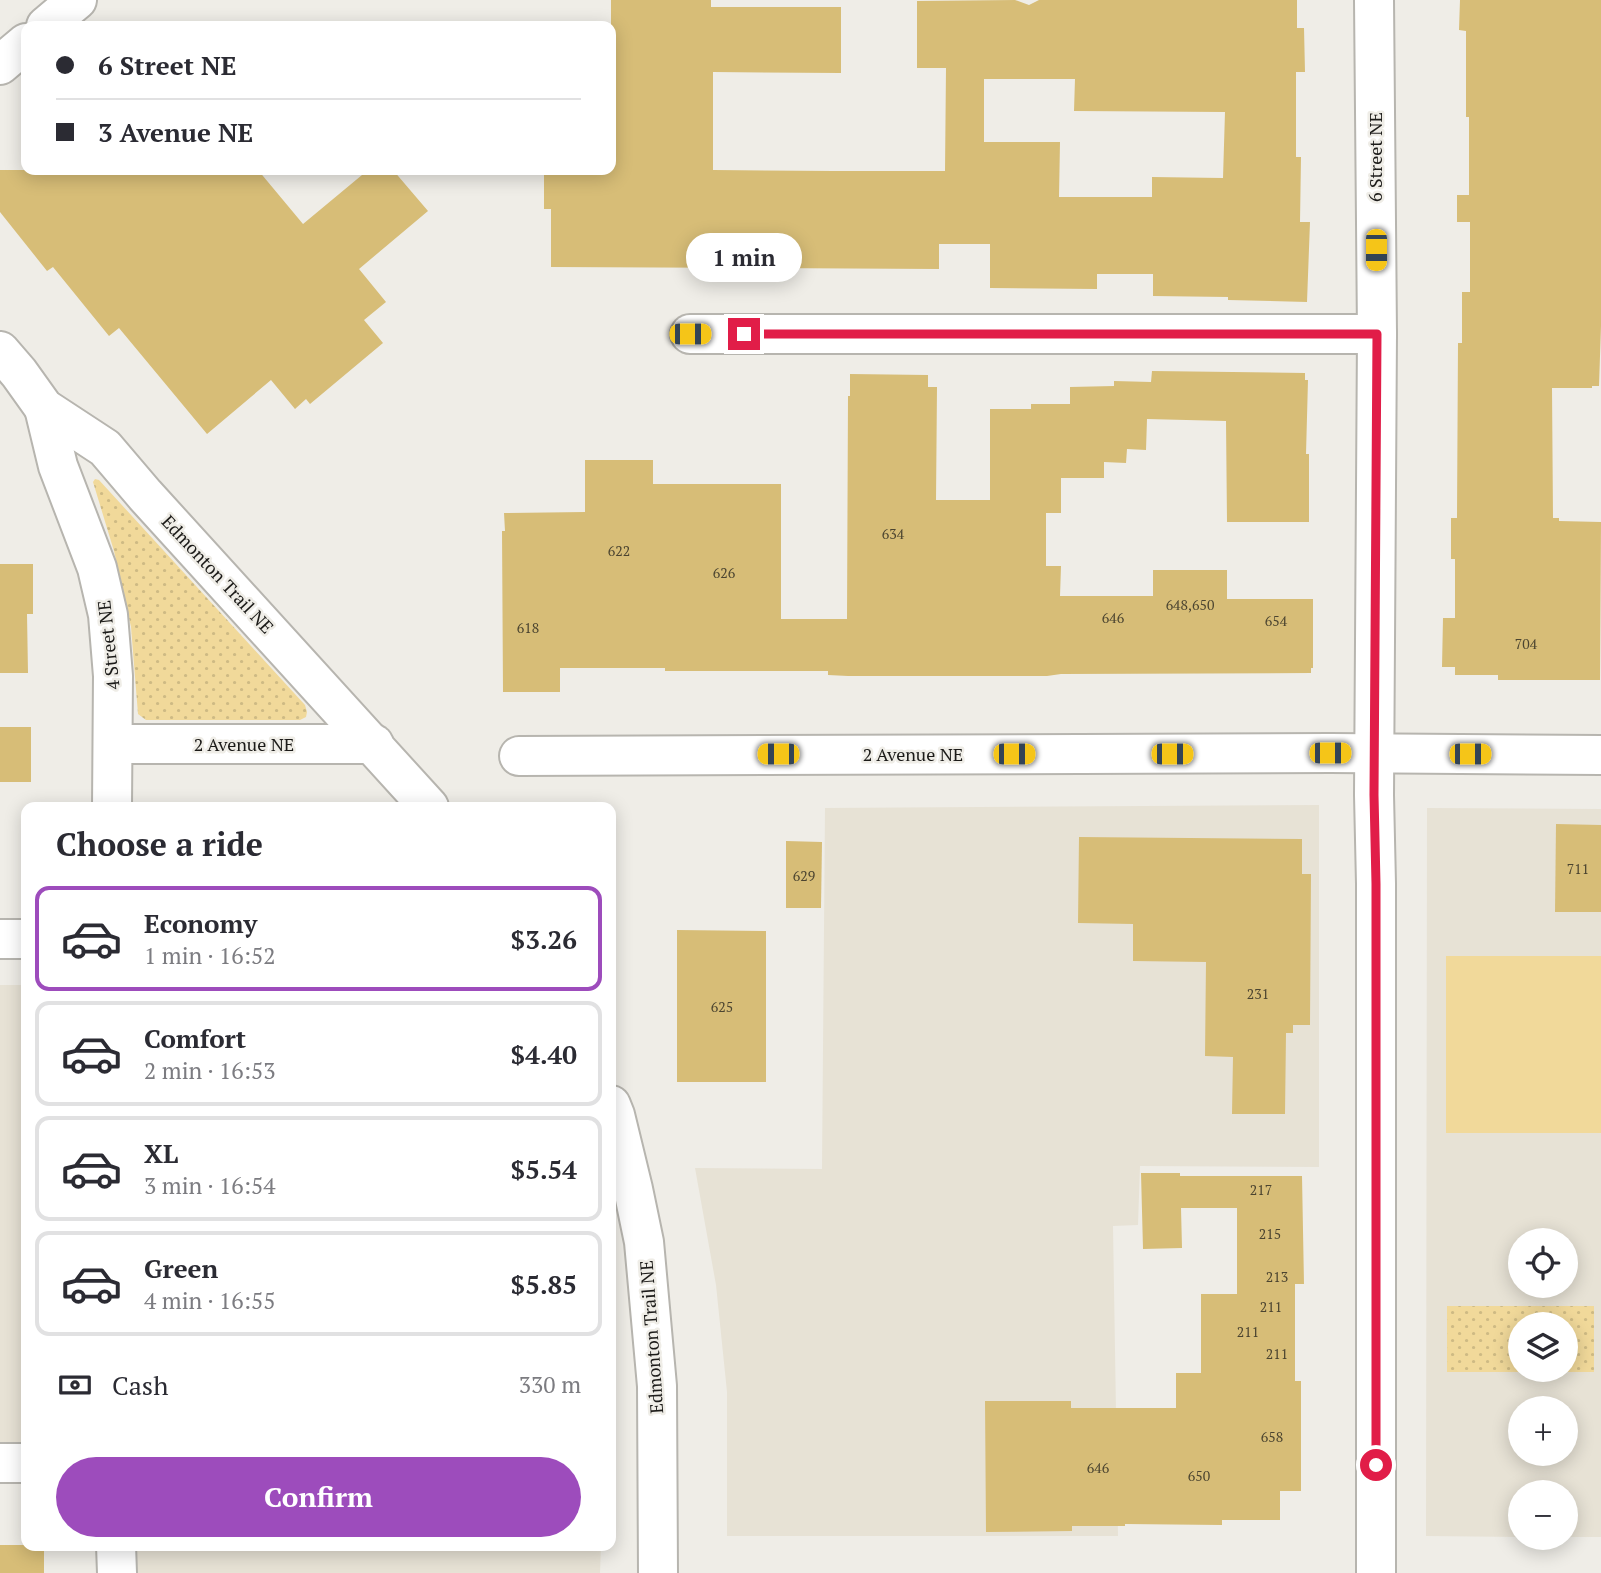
<!DOCTYPE html>
<html lang="en">
<head>
<meta charset="utf-8">
<style>
	body { margin:0; font-family:"PT Serif",serif; background:#f2f2f3; color:#2b2b33; height:100vh; display:flex; flex-direction:column; font-size:26px; white-space:nowrap }
	* { box-sizing:border-box; margin:0 }
	p { font-size:23px; color:#7c7c81 }
	.icon { flex:none; width:38px; height:38px; fill:none; stroke:currentColor; stroke-width:2; stroke-linecap:round; stroke-linejoin:round }
	.map { position:relative; flex:1; overflow:hidden }
	.panel { position:absolute; left:21px; top:802px; width:595px; height:749px; display:flex; flex-direction:column; background:#fff; border-radius:14px; box-shadow:0 4px 18px #0003 }
	.panel>* { flex:none }
	.banner { position:absolute; left:21px; top:21px; width:595px; height:154px; border-radius:14px; box-shadow:0 4px 18px #0003; display:grid; align-content:center; height:154px; padding:0 35px; background:#fff }
	.buttons { position:absolute; left:1508px; top:1228px; display:grid; gap:14px }
	.buttons a { display:grid; place-items:center; width:70px; height:70px; border-radius:50%; background:#fff; box-shadow:0 4px 18px #0003; font-size:35px }
	.end { position:absolute; width:32px; height:32px; margin:-16px; border:9px solid #e11d48; background:#fff; box-shadow:0 0 0 4px #fff }
	.from { border-radius:50% }
	.bubble { position:absolute; height:49px; border-radius:24px; background:#fff; box-shadow:0 4px 18px #0003; font-size:23px; font-weight:700; line-height:49px; text-align:center }
	.car { position:absolute; width:21px; height:42px; margin:-21px -10px; border-radius:9px; box-shadow:0 0 5px 2px #0007; background:linear-gradient(#f5c518 24%,#345 0 40%,#f5c518 0 76%,#345 0 86%,#f5c518 0) }
	.banner b { display:flex; align-items:center; gap:24px; height:66px; font-size:26px }
	.banner b+b { border-top:2px solid #e1e1e2 }
	.banner i { width:18px; height:18px; background:#2b2b33 }
	ul { padding:0; list-style:none }
	li { display:flex; align-items:center; gap:21px; height:105px; margin:0 14px 10px; padding:0 21px; border:4px solid #e1e1e2; border-radius:14px }
	li div { flex:1 }
	li b { display:block; font-size:26px }
	li em { font-style:normal; font-weight:700 }
	li.selected { border-color:#9d4cbc }
	li>.icon { width:63px; height:63px; stroke-width:1.5 }
	h2 { padding:0 35px; font-size:32px; line-height:84px }
	.pay { display:flex; align-items:center; gap:18px; height:77px; padding:0 35px; font-size:26px }
	.pay p { margin-inline-start:auto }
	.primary-button { display:flex; gap:14px; margin-top:auto; padding:14px 35px }
	.primary-button a { flex:1; height:80px; border-radius:42px; background:#9d4cbc; color:#fff; font-size:28px; font-weight:700; line-height:80px; text-align:center }
	.map>svg:first-child { display:block }
	.built { fill:#e7e2d5; fill-rule:evenodd }
	.park { fill:url(#park-dots); fill-rule:evenodd }
	.pitch { fill:#f1d99a }
	.building { fill:#d7bd77; fill-rule:evenodd }
	.lines { fill:none; stroke-linecap:round; stroke-linejoin:round }
	.minor-casing { stroke:#b7b5af; stroke-width:42 }
	.secondary-casing { stroke:#b7b5af; stroke-width:42 }
	.minor { stroke:#fff; stroke-width:38 }
	.secondary { stroke:#fff; stroke-width:38 }
	.route { stroke:#e11d48; stroke-width:9 }
	.labels { text-anchor:middle; dominant-baseline:central; stroke-width:5; stroke-linejoin:round; paint-order:stroke }
	.number-label { font-size:14px; fill:#4b4430 }
	.street-label { font-size:18px; fill:#1c1b19; stroke:#efede7 }
</style>
</head>
<body>
<div class="map">
<svg width="1601" height="1573" viewBox="0 0 1601 1573">
	<defs>
		<pattern id="park-dots" width="8" height="8" patternUnits="userSpaceOnUse" patternTransform="scale(1.75)"><rect width="8" height="8" fill="#f1d99a"/><path d="M2 2h.1M6 6h.1" fill="none" stroke="#ceba84" stroke-width="1.8" stroke-linecap="round"/></pattern>
	</defs>
	<rect width="100%" height="100%" fill="#efede7"/>
	<g class="built">
		<path d="M1319,805V1167L1140,1166L1138,1225L1113,1226L1118,1536H727V1392L716,1285L695,1168L822,1169L825,808Z"/>
		<path d="M1427,808L1601,809V1537H1566V1493H1521V1537L1426,1536ZM1521,1241H1566V1286H1521ZM1521,1325H1566V1370H1521ZM1521,1409H1566V1454H1521Z"/>
		<rect x="0" y="985" width="26" height="486"/>
		<path d="M110,1545H601L600,1573H110Z"/>
	</g>
	<g class="park">
		<path d="M95,479L99,480L305,705L307,712L306,717L300,720H146L138,714L131,627L114,551L93,482Z"/>
		<path d="M1447,1306H1594V1372H1447ZM1521,1325H1566V1370H1521Z"/>
	</g>
	<rect class="pitch" x="1446" y="956" width="155" height="177"/>
	<g class="building">
		<path d="M611,0H711V7H841V73L713,72V170L833,171H945L946,68H917V1L1015,0L1029,5L1039,0H1297V28H1304L1305,72H1296V157H1301L1300,222H1310L1307,302L1228,300V297L1153,296V274H1097V289L990,288V244H939V269L551,267V209H544V170H611ZM984,79H1075L1074,111L1225,112L1223,178L1152,177V197H1059L1060,142H984Z"/>
		<path d="M1460,0H1601V326L1599,386H1592V388H1552L1553,518H1559V521L1601,522L1600,680H1498V675H1455V667H1442L1443,618H1455V559H1451V518H1457L1458,343H1462V292H1470V222H1457V195H1469V117H1466V31L1459,30Z"/>
		<path d="M0,170H258L303,224L368,170H393L428,211L359,269L386,302L364,320L383,343L310,404L306,399L295,409L271,380L207,434L119,328L109,336L53,267L47,271L0,212Z"/>
		<path d="M1152,371L1305,373V380H1308L1306,454H1309V522H1227L1226,421L1147,419L1146,450L1127,449L1126,463L1104,462V478H1061V513H1046V566H1061L1060,596H1153V570H1227V599H1313V668H1311V673L1061,674L1047,676H848L828,675V671H665V668H560V692H503L502,531H505L504,513L585,512V460H653V484H781V619H847L848,396H850V374L928,375V387H937L936,500H990V409H1031V404H1070V387L1114,386V381L1151,382Z"/>
		<path d="M0,564H33V614H27L28,673H0Z"/>
		<rect x="0" y="727" width="31" height="55"/>
		<path d="M1556,824L1601,825V912H1555Z"/>
		<path d="M1079,837L1302,839V874H1311L1310,1025H1293V1033H1286L1285,1114H1232L1233,1057L1205,1056L1206,962L1133,961V924L1078,923Z"/>
		<path d="M786,841L822,842L821,908H786Z"/>
		<path d="M677,930L766,931V1082H677Z"/>
		<path d="M1141,1173H1180V1176H1302L1304,1284H1295V1381H1301V1491H1280V1520H1222V1525L1125,1524V1526H1072V1531L986,1532L985,1401H1071V1408H1176V1373H1201V1294H1237V1208H1181L1182,1248L1143,1249Z"/>
		<rect x="0" y="1545" width="44" height="28"/>
	</g>
	<g class="lines">
		<g class="minor-casing">
			<g id="minor">
				<path d="M1374,0L1377,334L1374,795L1376,884V1573"/>
				<path d="M46,26L77,0"/>
				<path d="M0,65L26,43"/>
				<path d="M690,334H1377"/>
				<path d="M113,744H374"/>
				<path d="M519,756L1330,753L1601,755"/>
				<path d="M0,939H26"/>
				<path d="M0,1463H26"/>
			</g>
		</g>
		<g class="secondary-casing">
			<g id="secondary">
				<path d="M0,351L19,373L44,408L105,448L145,495L429,807"/>
				<path d="M44,408L58,466L97,568L108,615L113,676L112,807"/>
				<path d="M611,1105L615,1115L633,1189L644,1242L657,1386L658,1573"/>
				<path d="M116,1545L117,1573"/>
			</g>
		</g>
		<use href="#minor" class="minor"/>
		<use href="#secondary" class="secondary"/>
	</g>
	<g class="lines">
		<path class="route" d="M744,334H1377L1374,795L1376,884V1465"/>
	</g>
	<g class="labels">
		<g class="number-label">
			<text x="893" y="533">634</text>
			<text x="619" y="550">622</text>
			<text x="724" y="572">626</text>
			<text x="1190" y="604">648,650</text>
			<text x="1113" y="617">646</text>
			<text x="1276" y="620">654</text>
			<text x="528" y="627">618</text>
			<text x="1526" y="643">704</text>
			<text x="1578" y="868">711</text>
			<text x="804" y="875">629</text>
			<text x="1258" y="993">231</text>
			<text x="722" y="1006">625</text>
			<text x="1261" y="1189">217</text>
			<text x="1270" y="1233">215</text>
			<text x="1277" y="1276">213</text>
			<text x="1271" y="1306">211</text>
			<text x="1248" y="1331">211</text>
			<text x="1277" y="1353">211</text>
			<text x="1272" y="1436">658</text>
			<text x="1098" y="1467">646</text>
			<text x="1199" y="1475">650</text>
		</g>
		<g class="street-label">
			<text transform="translate(1375 157) rotate(-90)">6 Street NE</text>
			<text transform="translate(218 574) rotate(47)">Edmonton Trail NE</text>
			<text transform="translate(108 645) rotate(-96)">4 Street NE</text>
			<text x="244" y="744">2 Avenue NE</text>
			<text x="913" y="754">2 Avenue NE</text>
			<text transform="translate(651 1337) rotate(-94)">Edmonton Trail NE</text>
		</g>
	</g>
</svg>
<div class="buttons">
<a><svg class="icon" aria-label="locate" viewBox="0 0 24 24"><circle cx="12" cy="12" r="6"/><path d="M12 2v4M12 18v4M2 12h4M18 12h4"/></svg></a>
<a><svg class="icon" aria-label="layers" viewBox="0 0 24 24"><path d="M12 4l9 5-9 5-9-5zM3 14l9 5 9-5"/></svg></a>
<a>+</a>
<a>−</a>
</div>
<i class="end from" style="left:1376px;top:1465px"></i>
<i class="end" style="left:744px;top:334px"></i>
<div class="bubble" style="left:686px;top:233px;width:116px">1 min</div>
<i class="car" style="left:1376px;top:250px;rotate:180deg"></i>
<i class="car" style="left:690px;top:334px;rotate:90deg"></i>
<i class="car" style="left:1330px;top:753px;rotate:90deg"></i>
<i class="car" style="left:778px;top:754px;rotate:270deg"></i>
<i class="car" style="left:1014px;top:754px;rotate:90deg"></i>
<i class="car" style="left:1172px;top:754px;rotate:90deg"></i>
<i class="car" style="left:1470px;top:754px;rotate:90deg"></i>
<div class="banner">
<b><i class="from"></i>6 Street NE</b>
<b><i></i>3 Avenue NE</b>
</div>
<section class="panel">
<h2>Choose a ride</h2>
<ul>
<li class="selected"><svg class="icon" aria-label="car" viewBox="0 0 24 24"><path d="M5 17H2v-5l4-1 3-4h7l3 4 3 1v5h-3M9 17h6M6 11h13"/><circle cx="7" cy="17" r="2"/><circle cx="17" cy="17" r="2"/></svg><div><b>Economy</b><p>1 min · 16:52</p></div><em>$3.26</em></li>
<li><svg class="icon" aria-label="car" viewBox="0 0 24 24"><path d="M5 17H2v-5l4-1 3-4h7l3 4 3 1v5h-3M9 17h6M6 11h13"/><circle cx="7" cy="17" r="2"/><circle cx="17" cy="17" r="2"/></svg><div><b>Comfort</b><p>2 min · 16:53</p></div><em>$4.40</em></li>
<li><svg class="icon" aria-label="car" viewBox="0 0 24 24"><path d="M5 17H2v-5l4-1 3-4h7l3 4 3 1v5h-3M9 17h6M6 11h13"/><circle cx="7" cy="17" r="2"/><circle cx="17" cy="17" r="2"/></svg><div><b>XL</b><p>3 min · 16:54</p></div><em>$5.54</em></li>
<li><svg class="icon" aria-label="car" viewBox="0 0 24 24"><path d="M5 17H2v-5l4-1 3-4h7l3 4 3 1v5h-3M9 17h6M6 11h13"/><circle cx="7" cy="17" r="2"/><circle cx="17" cy="17" r="2"/></svg><div><b>Green</b><p>4 min · 16:55</p></div><em>$5.85</em></li>
</ul>
<div class="pay"><svg class="icon" aria-label="cash" viewBox="0 0 24 24"><path d="M3 7h18v10H3z"/><circle cx="12" cy="12" r="2"/></svg>Cash<p>330 m</p></div>
<div class="primary-button"><a>Confirm</a></div>
</section>
</div>
</body>
</html>
